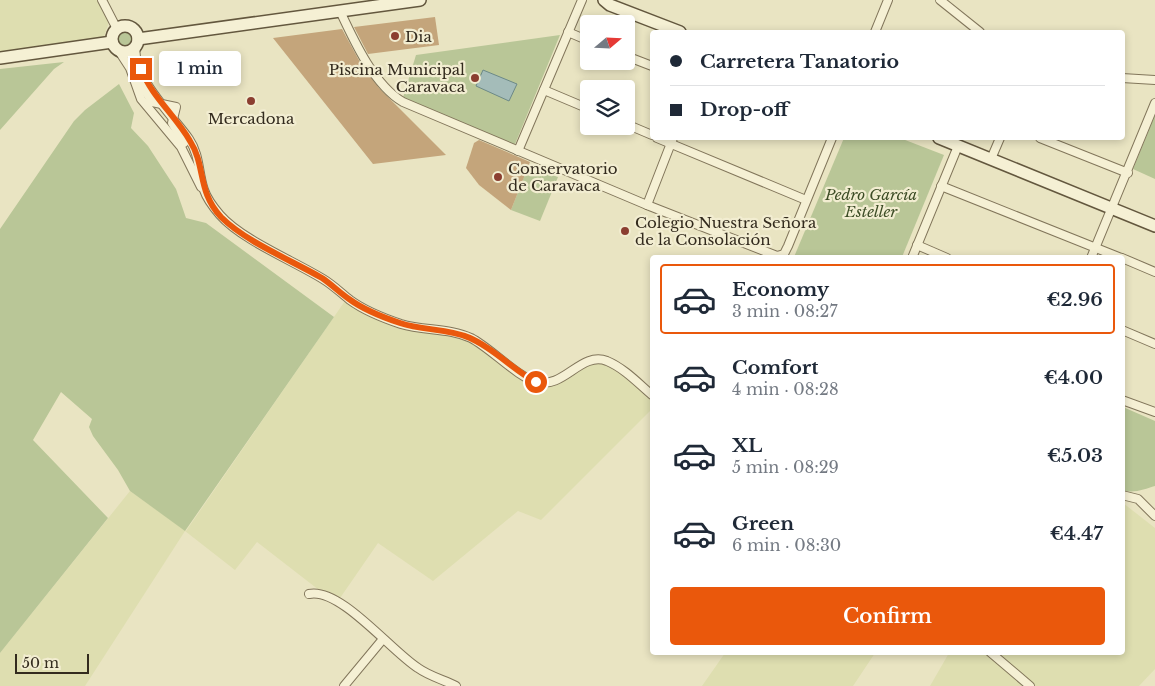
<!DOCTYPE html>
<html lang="en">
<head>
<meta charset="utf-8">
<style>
	body { margin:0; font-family:"Libre Baskerville",serif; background:#f6f6f7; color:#1f2937; height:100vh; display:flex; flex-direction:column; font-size:19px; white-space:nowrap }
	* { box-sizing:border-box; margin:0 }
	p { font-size:16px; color:#747a83 }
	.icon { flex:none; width:28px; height:28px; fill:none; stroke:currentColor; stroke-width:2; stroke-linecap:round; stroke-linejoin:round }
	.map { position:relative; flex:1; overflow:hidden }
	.details { position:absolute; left:650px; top:255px; width:475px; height:400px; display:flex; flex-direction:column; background:#fff; border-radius:5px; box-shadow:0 2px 8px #0003 }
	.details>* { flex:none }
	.guide { position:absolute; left:650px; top:30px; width:475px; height:110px; border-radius:5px; box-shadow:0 2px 8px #0003; display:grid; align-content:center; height:110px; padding:0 20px; background:#fff }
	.needle { width:32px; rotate:71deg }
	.fabs { position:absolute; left:580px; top:15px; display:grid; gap:10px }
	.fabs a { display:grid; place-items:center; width:55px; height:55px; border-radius:5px; background:#fff; box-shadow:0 2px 8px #0003; font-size:25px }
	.scale { position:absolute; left:15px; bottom:12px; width:74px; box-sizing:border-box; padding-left:5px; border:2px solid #332b1e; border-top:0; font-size:14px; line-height:18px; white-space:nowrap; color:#332b1e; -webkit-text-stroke:4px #f2edd1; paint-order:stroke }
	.end { position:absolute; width:22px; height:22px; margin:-11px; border:6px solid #ea580c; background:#fff; box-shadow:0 0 0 2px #fff }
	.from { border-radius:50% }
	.bubble { position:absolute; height:35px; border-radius:5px; background:#fff; box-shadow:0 2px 8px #0003; font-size:16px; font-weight:600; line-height:35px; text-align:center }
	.guide b { display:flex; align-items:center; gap:18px; height:48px; font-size:19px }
	.guide b+b { border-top:1px solid #e0e1e3 }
	.guide i { width:12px; height:12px; background:#1f2937 }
	ul { padding:9px 0 0; list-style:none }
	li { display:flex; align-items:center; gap:15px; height:70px; margin:0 10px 8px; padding:0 10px; border:2px solid transparent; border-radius:5px }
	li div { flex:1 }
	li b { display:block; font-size:19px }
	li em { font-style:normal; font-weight:600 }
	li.selected { border-color:#ea580c }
	li>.icon { width:45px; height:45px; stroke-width:1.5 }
	.button { display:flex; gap:10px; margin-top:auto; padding:10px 20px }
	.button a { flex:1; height:58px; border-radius:5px; background:#ea580c; color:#fff; font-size:20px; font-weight:600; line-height:58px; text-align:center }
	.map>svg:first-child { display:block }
	.farmland { fill:#dedeb0 }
	.green { fill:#b9c697 }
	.water { fill:#a4bcb9; stroke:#6c8987 }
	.building { fill:#c4a57b }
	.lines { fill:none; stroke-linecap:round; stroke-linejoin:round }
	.street-casing { stroke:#82765b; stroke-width:10 }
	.secondary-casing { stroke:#63573e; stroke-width:14 }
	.street { stroke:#f5f0d4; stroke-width:8 }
	.secondary { stroke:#f5f0d4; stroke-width:11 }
	.route { stroke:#ea580c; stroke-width:6 }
	.poi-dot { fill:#8b3e30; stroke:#f2edd1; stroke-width:2 }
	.labels { text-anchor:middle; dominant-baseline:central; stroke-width:4.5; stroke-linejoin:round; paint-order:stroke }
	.poi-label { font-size:15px; fill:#332b1e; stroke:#f2edd1; text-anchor:start }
	.park-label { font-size:15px; font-style:italic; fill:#3d4d26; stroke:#f2edd1 }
</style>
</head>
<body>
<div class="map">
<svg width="1155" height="686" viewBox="0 0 1155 686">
	<rect width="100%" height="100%" fill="#e9e4c2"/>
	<g class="farmland">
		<path d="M0,0H102L108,11V25L103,39L0,58Z"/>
		<path d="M347,298L378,315L470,338L516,370L543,383L583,364L607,361L652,395V409L541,520L518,511L433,581L378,543L338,601L328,597L257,542L235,570L185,531L85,686H0V653L130,491L186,531Z"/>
		<path d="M1123,503L1155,528V669L1139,686H930L949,653L1122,652Z"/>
		<path d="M725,653V652L875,653L853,686H702Z"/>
	</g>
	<g class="green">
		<circle cx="125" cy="39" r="11"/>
		<path d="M560,35L513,149L402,101L416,55Z"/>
		<path d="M64,62L54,69L0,130V69Z"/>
		<path d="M119,84L134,113L131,128L148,146L176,189L186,218L206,223L334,317L185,531L130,491L118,470L93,436L89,427L92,419L61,392L33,440L108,518L0,653V229L74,121L85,110Z"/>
		<path d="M1155,115V179L1133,169Z"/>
		<path d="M844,138H900L944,155L902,257H794Z"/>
		<path d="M529,164L558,177L540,221L511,210Z"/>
		<path d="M1123,407L1155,421V486C1145,489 1133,494 1123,490Z"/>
	</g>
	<path class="water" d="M483,70L517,84L509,101L476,86Z"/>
	<g class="building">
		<path d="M435,17L439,45L368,54L354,27Z"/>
		<path d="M342,29L361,64L379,88L446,155L373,164L273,38Z"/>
		<path d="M479,140L530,162L511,210L479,185L466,168L474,143Z"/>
	</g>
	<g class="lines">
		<g class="street-casing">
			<g id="street">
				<path d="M102,0L117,29"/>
				<path d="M940,0L980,32"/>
				<path d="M340,11C354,41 374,85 403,102L647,205L777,256L784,254L788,246L832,138"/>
				<path d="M568,32L589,41"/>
				<path d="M875,32L888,0"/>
				<path d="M136,46C130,75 174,117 189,139C200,155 198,173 204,190C207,199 214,208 220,215C242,240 294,261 323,279C333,285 341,293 350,300C365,311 383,318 401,324C424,331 450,328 471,338C492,349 517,377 537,382C564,389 581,351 607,361C624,368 639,384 652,395"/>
				<path d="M119,51L130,68L141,99L181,147L201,187"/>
				<path d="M626,56L652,66"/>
				<path d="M137,78L152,102L176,107L172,123L184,143"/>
				<path d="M1122,78L1155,80"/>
				<path d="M544,90L589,109"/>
				<path d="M626,124L652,135"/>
				<path d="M657,138L806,200"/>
				<path d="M1040,138L1128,173"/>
				<path d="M518,151L582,0"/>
				<path d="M991,159L1000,138"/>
				<path d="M941,186L1121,258"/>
				<path d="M647,205L673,138"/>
				<path d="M917,245L947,258"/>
				<path d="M912,258L958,146"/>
				<path d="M1091,258L1155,103"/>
				<path d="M1122,258L1155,272"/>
				<path d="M1122,330L1155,344"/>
				<path d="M1122,400L1155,412"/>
				<path d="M1122,495L1138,499L1155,516"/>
				<path d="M309,594C340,587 391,651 418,668C429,676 444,680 456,686"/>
				<path d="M990,652L1030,686"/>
				<path d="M344,686L383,639"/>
			</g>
		</g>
		<g class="secondary-casing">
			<g id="secondary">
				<path d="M604,0L610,5L680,32"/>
				<circle cx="125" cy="39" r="13"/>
				<path d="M138,39L420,0"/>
				<path d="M0,58L112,42"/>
				<path d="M939,138L1155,226"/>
			</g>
		</g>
		<use href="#street" class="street"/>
		<use href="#secondary" class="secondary"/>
	</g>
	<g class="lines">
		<path class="route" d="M141,69C152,97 175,115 190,141C206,166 197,191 221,217C246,242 291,260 322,278C331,284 339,292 349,299C364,310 382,317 400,323C423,331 448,328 470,338C495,349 513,370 536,382"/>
	</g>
	<g class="poi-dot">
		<circle cx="395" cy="36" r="5"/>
		<circle cx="475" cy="78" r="5"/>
		<circle cx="251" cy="101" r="5"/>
		<circle cx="498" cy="177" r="5"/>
		<circle cx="625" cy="231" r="5"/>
	</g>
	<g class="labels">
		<g class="poi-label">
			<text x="405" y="36">Dia</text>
			<text x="465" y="69" text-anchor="end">Piscina Municipal<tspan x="465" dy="17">Caravaca</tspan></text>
			<text x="251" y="118" text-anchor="middle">Mercadona</text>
			<text x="508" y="168">Conservatorio<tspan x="508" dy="17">de Caravaca</tspan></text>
			<text x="635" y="222">Colegio Nuestra Señora<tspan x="635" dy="17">de la Consolación</tspan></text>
		</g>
		<g class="park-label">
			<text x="871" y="194">Pedro García<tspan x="871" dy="17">Esteller</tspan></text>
		</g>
	</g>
</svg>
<div class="fabs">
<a><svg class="needle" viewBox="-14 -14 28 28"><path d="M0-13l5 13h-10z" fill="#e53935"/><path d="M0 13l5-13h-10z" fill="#747a83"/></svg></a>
<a><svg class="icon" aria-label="layers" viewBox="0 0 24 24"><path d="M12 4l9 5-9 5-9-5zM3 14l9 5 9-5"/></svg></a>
</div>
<div class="scale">50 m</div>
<i class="end from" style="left:536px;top:382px"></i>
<i class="end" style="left:141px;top:69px"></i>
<div class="bubble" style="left:159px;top:51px;width:82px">1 min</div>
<div class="guide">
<b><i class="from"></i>Carretera Tanatorio</b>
<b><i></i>Drop-off</b>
</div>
<section class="details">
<ul>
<li class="selected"><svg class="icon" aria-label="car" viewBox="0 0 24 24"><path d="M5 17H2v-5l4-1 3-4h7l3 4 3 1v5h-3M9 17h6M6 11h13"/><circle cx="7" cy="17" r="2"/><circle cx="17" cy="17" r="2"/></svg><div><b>Economy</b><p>3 min · 08:27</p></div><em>€2.96</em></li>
<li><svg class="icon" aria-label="car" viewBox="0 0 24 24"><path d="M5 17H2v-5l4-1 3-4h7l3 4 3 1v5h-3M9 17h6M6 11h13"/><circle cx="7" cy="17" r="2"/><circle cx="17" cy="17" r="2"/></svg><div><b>Comfort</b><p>4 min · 08:28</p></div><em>€4.00</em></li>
<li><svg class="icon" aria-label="car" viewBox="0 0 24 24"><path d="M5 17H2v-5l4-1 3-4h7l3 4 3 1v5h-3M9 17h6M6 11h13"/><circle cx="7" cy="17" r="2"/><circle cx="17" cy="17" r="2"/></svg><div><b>XL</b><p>5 min · 08:29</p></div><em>€5.03</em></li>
<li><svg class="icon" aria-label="car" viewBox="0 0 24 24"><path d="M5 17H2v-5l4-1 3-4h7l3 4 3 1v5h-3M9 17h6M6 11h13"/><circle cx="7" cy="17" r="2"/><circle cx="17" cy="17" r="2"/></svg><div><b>Green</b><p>6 min · 08:30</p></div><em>€4.47</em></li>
</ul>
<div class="button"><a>Confirm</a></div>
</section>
</div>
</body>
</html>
